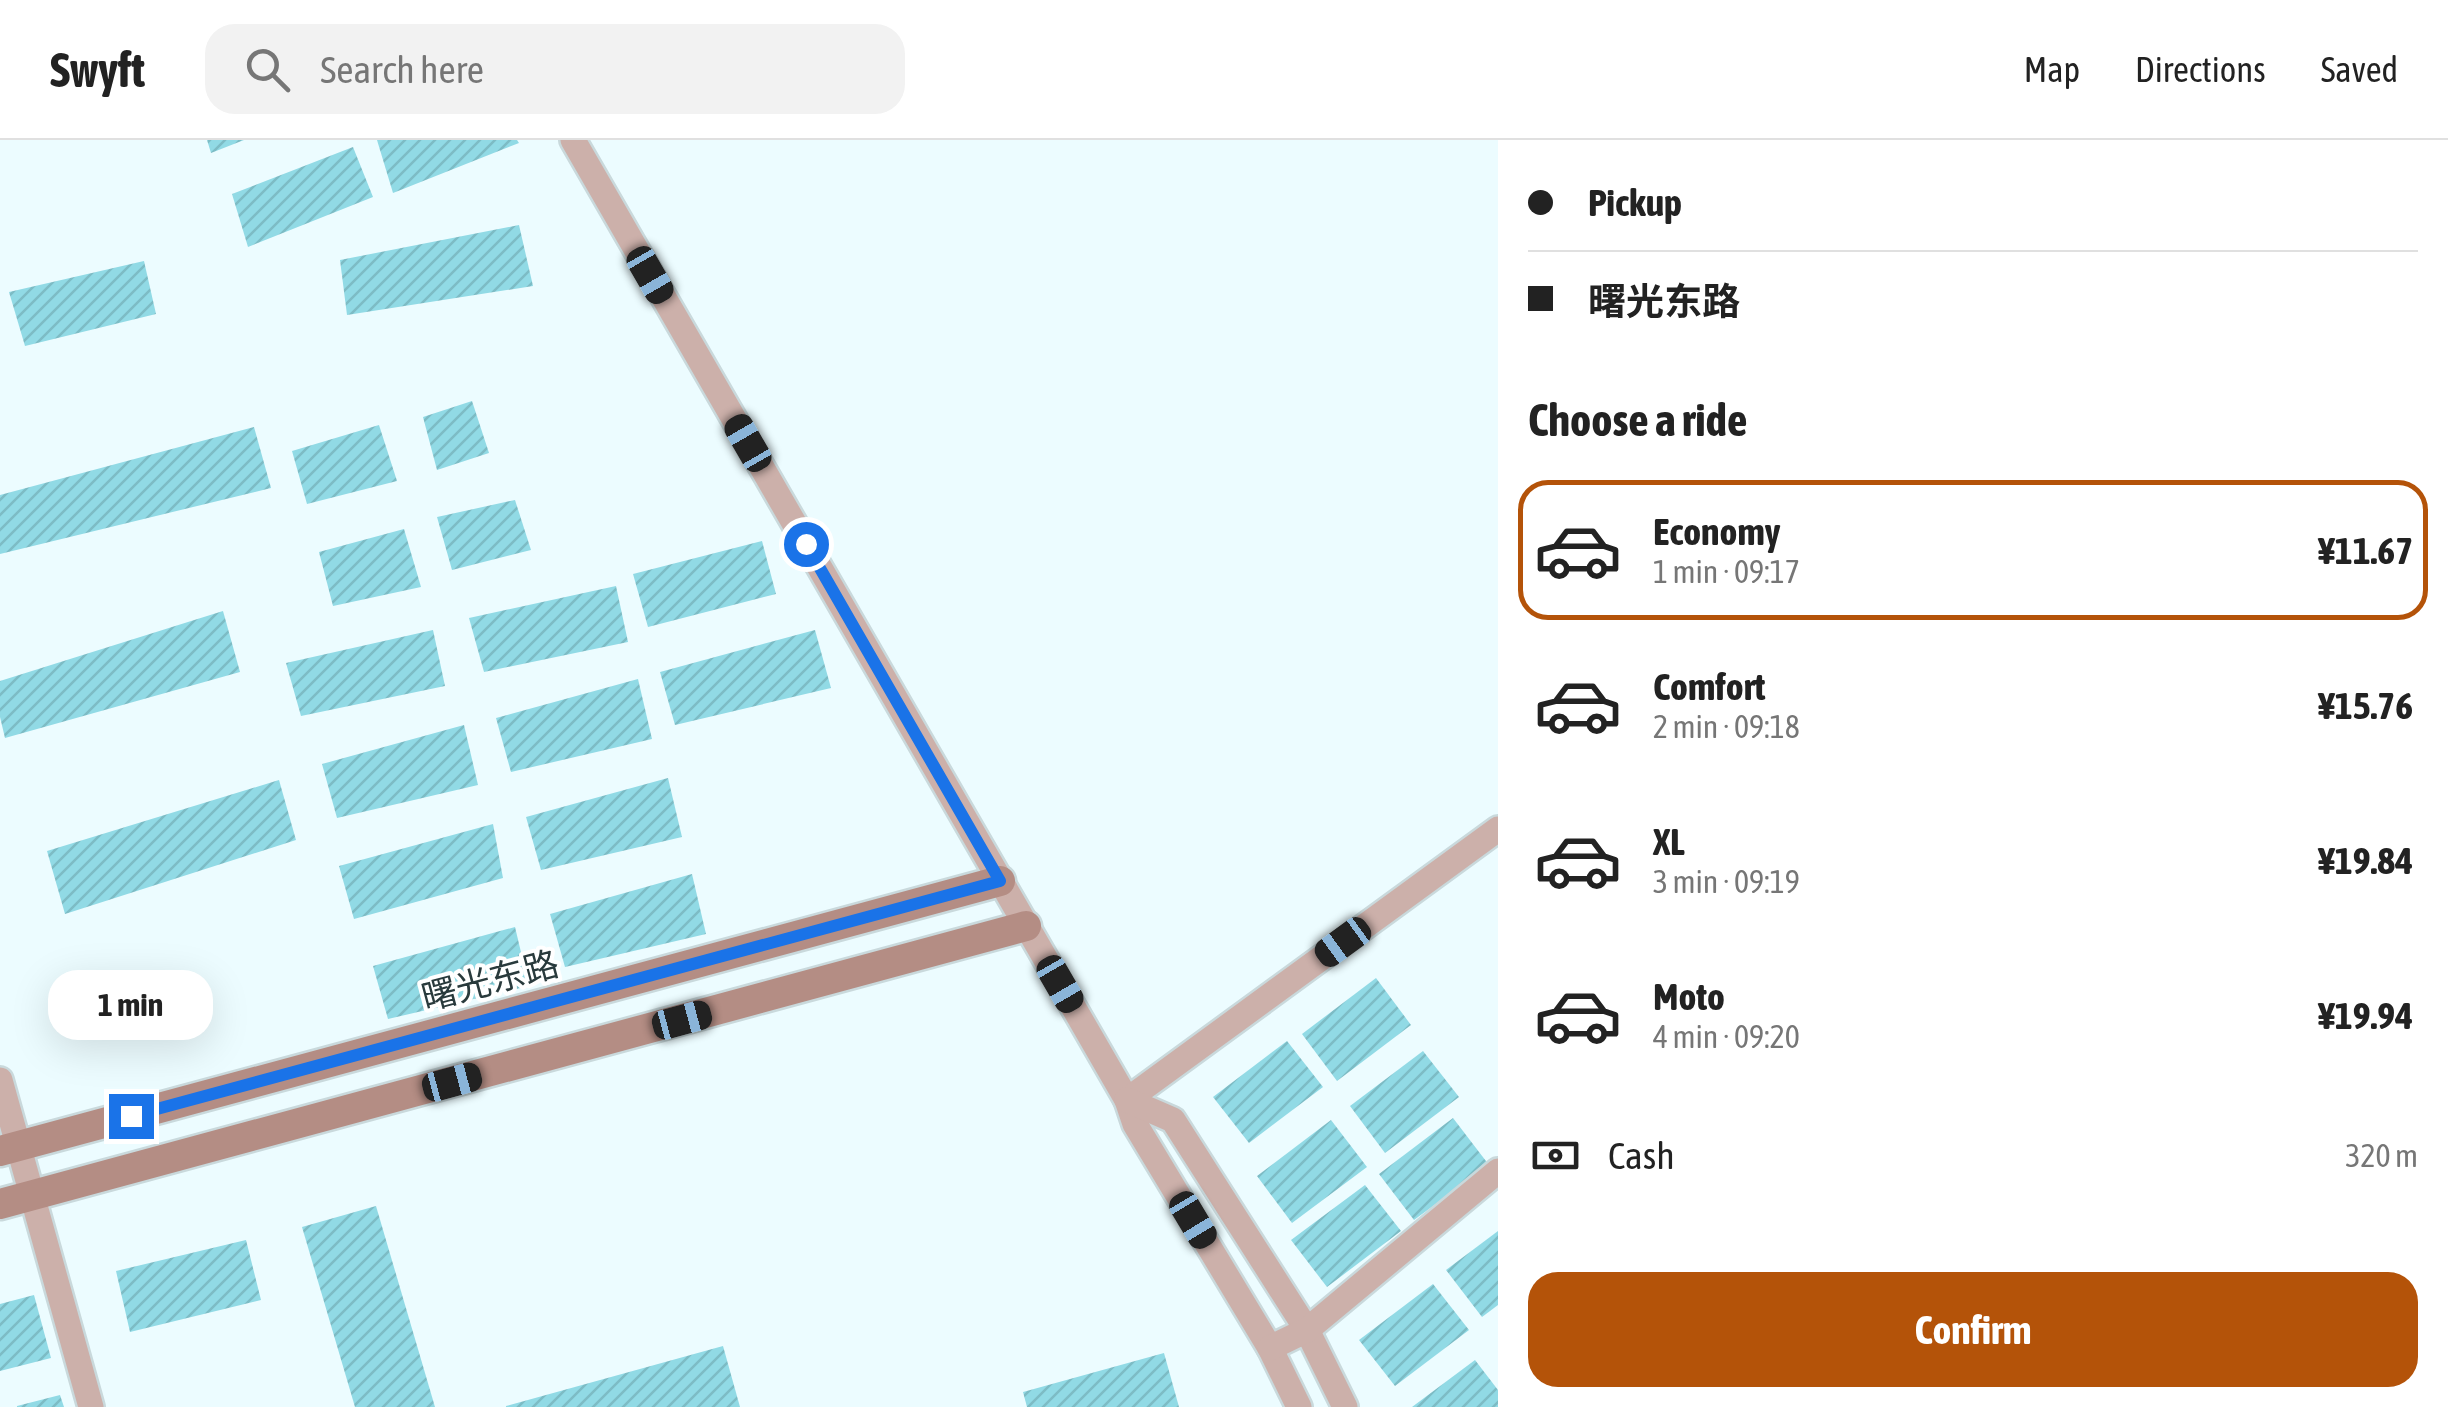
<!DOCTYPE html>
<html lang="en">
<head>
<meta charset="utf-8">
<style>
	body { margin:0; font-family:"Asap Condensed","Noto Sans SC",sans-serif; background:#f2f2f2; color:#222; height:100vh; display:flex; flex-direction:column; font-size:38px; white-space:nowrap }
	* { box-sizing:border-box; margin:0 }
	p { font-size:32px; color:#767676 }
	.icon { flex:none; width:55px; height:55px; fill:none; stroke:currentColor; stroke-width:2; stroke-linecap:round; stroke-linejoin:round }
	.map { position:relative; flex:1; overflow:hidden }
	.drawer { display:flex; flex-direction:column; background:#fff; width:950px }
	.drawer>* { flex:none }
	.banner { display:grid; align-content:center; height:220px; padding:0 30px; background:#fff }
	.end { position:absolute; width:45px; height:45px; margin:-22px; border:12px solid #1a73e8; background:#fff; box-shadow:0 0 0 5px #fff }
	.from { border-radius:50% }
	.bubble { position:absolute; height:70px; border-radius:30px; background:#fff; box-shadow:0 10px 40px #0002; font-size:32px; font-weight:700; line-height:70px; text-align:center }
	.car { position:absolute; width:30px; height:60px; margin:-30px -15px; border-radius:12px; box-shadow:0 0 8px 2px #0007; background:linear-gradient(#222 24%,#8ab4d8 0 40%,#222 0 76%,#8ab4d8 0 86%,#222 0) }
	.banner b { display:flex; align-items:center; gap:35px; height:95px; font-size:38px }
	.banner b+b { border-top:2px solid #e0e0e0 }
	.banner i { width:25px; height:25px; background:#222 }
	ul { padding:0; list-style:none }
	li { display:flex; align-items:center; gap:30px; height:140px; margin:0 20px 15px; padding:0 10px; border:5px solid transparent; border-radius:30px }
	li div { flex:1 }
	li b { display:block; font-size:38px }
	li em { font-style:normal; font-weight:700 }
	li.current { border-color:#b45309 }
	li>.icon { width:90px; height:90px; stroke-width:1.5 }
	h2 { padding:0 30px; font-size:45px; line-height:120px }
	.pay { display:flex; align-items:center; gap:25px; height:110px; padding:0 30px; font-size:38px }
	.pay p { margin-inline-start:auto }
	.primary-button { display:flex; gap:20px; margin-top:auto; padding:20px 30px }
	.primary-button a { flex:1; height:115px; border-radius:30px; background:#b45309; color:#fff; font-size:40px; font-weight:700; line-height:115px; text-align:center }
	header { display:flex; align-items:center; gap:60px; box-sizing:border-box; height:140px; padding:0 50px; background:#fff; border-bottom:2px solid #e0e0e0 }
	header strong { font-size:48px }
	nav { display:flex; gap:55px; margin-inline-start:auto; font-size:35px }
	.search { width:700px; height:90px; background:#f2f2f2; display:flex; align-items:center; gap:25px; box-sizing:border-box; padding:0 35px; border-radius:30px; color:#767676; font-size:38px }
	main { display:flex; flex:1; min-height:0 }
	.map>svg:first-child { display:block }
	.building { fill:url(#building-hatch) }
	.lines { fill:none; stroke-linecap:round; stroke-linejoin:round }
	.minor-casing { stroke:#c9d9dc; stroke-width:30 }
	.secondary-casing { stroke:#c9d9dc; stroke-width:35 }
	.minor { stroke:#ccb0aa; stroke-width:25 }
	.secondary { stroke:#b48d84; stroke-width:30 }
	.route { stroke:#1a73e8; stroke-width:12 }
	.labels { text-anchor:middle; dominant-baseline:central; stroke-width:8; stroke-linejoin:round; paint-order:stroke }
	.street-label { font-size:35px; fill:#293a3c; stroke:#fff }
</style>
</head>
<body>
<header>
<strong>Swyft</strong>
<div class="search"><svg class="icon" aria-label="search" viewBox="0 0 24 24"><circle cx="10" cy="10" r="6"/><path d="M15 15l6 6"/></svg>Search here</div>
<nav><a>Map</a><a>Directions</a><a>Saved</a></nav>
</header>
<main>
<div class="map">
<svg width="1498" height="1267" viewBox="0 0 1498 1267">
	<defs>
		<pattern id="building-hatch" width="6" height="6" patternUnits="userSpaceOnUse" patternTransform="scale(2.5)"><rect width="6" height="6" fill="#91dae5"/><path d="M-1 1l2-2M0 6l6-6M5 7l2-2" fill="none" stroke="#7dbcc5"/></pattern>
	</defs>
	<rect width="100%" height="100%" fill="#ecfcff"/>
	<g class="building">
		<path d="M207,0H244L211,13Z"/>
		<path d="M377,0H517L519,3L393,53Z"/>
		<path d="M353,7L373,57L248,107L232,54Z"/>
		<path d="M519,85L533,146L347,175L340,120Z"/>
		<path d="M144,121L156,174L25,206L9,152Z"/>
		<path d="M472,261L489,313L437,330L423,277Z"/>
		<path d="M379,285L397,341L307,364L292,311Z"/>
		<path d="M254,287L271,348L0,414V355Z"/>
		<path d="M515,360L531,410L452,430L437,377Z"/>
		<path d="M404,389L421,447L333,466L319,412Z"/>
		<path d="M762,401L776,454L648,487L633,434Z"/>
		<path d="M616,446L628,502L484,532L469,478Z"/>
		<path d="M223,471L240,532L5,598L0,577V541Z"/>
		<path d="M433,490L445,546L301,576L286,523Z"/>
		<path d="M815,490L831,548L675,585L660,532Z"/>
		<path d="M638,539L652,599L511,632L496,578Z"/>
		<path d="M464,585L478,645L337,678L322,624Z"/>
		<path d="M668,638L682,697L541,730L526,677Z"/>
		<path d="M279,640L296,700L65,774L47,711Z"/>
		<path d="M493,684L503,738L354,779L339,726Z"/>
		<path d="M692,734L706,794L565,827L550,774Z"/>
		<path d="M515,787L529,846L388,879L373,826Z"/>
		<path d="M1376,838L1411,885L1337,941L1302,894Z"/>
		<path d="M1287,901L1323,947L1249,1003L1213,957Z"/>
		<path d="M1423,911L1459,957L1385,1013L1350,966Z"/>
		<path d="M1453,978L1489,1025L1414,1080L1379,1034Z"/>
		<path d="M1331,980L1367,1027L1292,1083L1257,1036Z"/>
		<path d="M1365,1045L1401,1091L1327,1147L1291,1100Z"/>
		<path d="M376,1066L435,1267H355L302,1087Z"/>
		<path d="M1498,1091V1165L1482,1177L1446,1130Z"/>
		<path d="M246,1100L261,1160L130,1192L116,1131Z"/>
		<path d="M1433,1144L1469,1190L1395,1246L1359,1200Z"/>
		<path d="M34,1155L51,1218L0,1231V1164Z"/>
		<path d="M723,1206L740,1267H506V1266Z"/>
		<path d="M1164,1213L1179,1267H1027L1023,1252Z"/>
		<path d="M1475,1220L1498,1250V1267H1412Z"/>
		<path d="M60,1255L64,1267H17V1266Z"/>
	</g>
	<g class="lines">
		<g class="minor-casing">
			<g id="minor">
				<path d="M573,0L1127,960L1135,984L1270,1208L1299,1267"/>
				<path d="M0,940L91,1267"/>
				<path d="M1127,960L1498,689"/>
				<path d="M1127,960L1173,980L1307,1190L1345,1267"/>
				<path d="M1270,1208L1307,1190L1498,1031"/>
			</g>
		</g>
		<g class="secondary-casing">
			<g id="secondary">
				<path d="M0,1011L1000,741"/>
				<path d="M0,1064L1026,786"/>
			</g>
		</g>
		<use href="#minor" class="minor"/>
		<use href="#secondary" class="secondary"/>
	</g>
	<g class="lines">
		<path class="route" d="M131,976L1000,741L806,404"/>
	</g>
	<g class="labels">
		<g class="street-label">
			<text transform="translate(490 840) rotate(-15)">曙光东路</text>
		</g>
	</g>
</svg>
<i class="end from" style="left:806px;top:404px"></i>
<i class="end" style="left:131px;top:976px"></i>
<div class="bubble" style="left:48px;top:830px;width:165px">1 min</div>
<i class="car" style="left:650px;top:135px;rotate:150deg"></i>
<i class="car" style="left:748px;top:303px;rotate:330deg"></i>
<i class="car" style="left:1343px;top:802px;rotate:234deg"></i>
<i class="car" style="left:1060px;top:844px;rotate:150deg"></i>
<i class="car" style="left:682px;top:880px;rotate:75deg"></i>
<i class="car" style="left:452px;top:942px;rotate:75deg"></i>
<i class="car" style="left:1193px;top:1080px;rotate:149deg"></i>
</div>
<section class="drawer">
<div class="banner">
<b><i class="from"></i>Pickup</b>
<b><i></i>曙光东路</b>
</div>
<h2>Choose a ride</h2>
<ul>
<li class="current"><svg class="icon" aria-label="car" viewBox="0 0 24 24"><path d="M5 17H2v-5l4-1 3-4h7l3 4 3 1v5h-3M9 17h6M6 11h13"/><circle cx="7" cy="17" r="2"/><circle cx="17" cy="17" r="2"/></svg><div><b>Economy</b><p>1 min · 09:17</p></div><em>¥11.67</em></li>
<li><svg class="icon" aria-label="car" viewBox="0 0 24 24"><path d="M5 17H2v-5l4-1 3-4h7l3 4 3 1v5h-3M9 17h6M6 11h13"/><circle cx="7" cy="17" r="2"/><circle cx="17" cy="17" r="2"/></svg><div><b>Comfort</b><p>2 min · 09:18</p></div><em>¥15.76</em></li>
<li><svg class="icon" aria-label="car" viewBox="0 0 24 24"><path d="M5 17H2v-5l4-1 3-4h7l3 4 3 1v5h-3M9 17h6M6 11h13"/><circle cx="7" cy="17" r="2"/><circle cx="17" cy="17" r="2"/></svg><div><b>XL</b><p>3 min · 09:19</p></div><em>¥19.84</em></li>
<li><svg class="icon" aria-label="car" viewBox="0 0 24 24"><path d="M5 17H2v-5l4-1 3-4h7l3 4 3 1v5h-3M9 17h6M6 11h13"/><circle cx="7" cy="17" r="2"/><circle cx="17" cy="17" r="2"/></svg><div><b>Moto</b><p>4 min · 09:20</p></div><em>¥19.94</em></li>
</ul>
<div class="pay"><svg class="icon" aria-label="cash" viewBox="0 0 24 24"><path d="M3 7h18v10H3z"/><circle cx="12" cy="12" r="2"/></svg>Cash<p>320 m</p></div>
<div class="primary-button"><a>Confirm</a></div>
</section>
</main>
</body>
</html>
